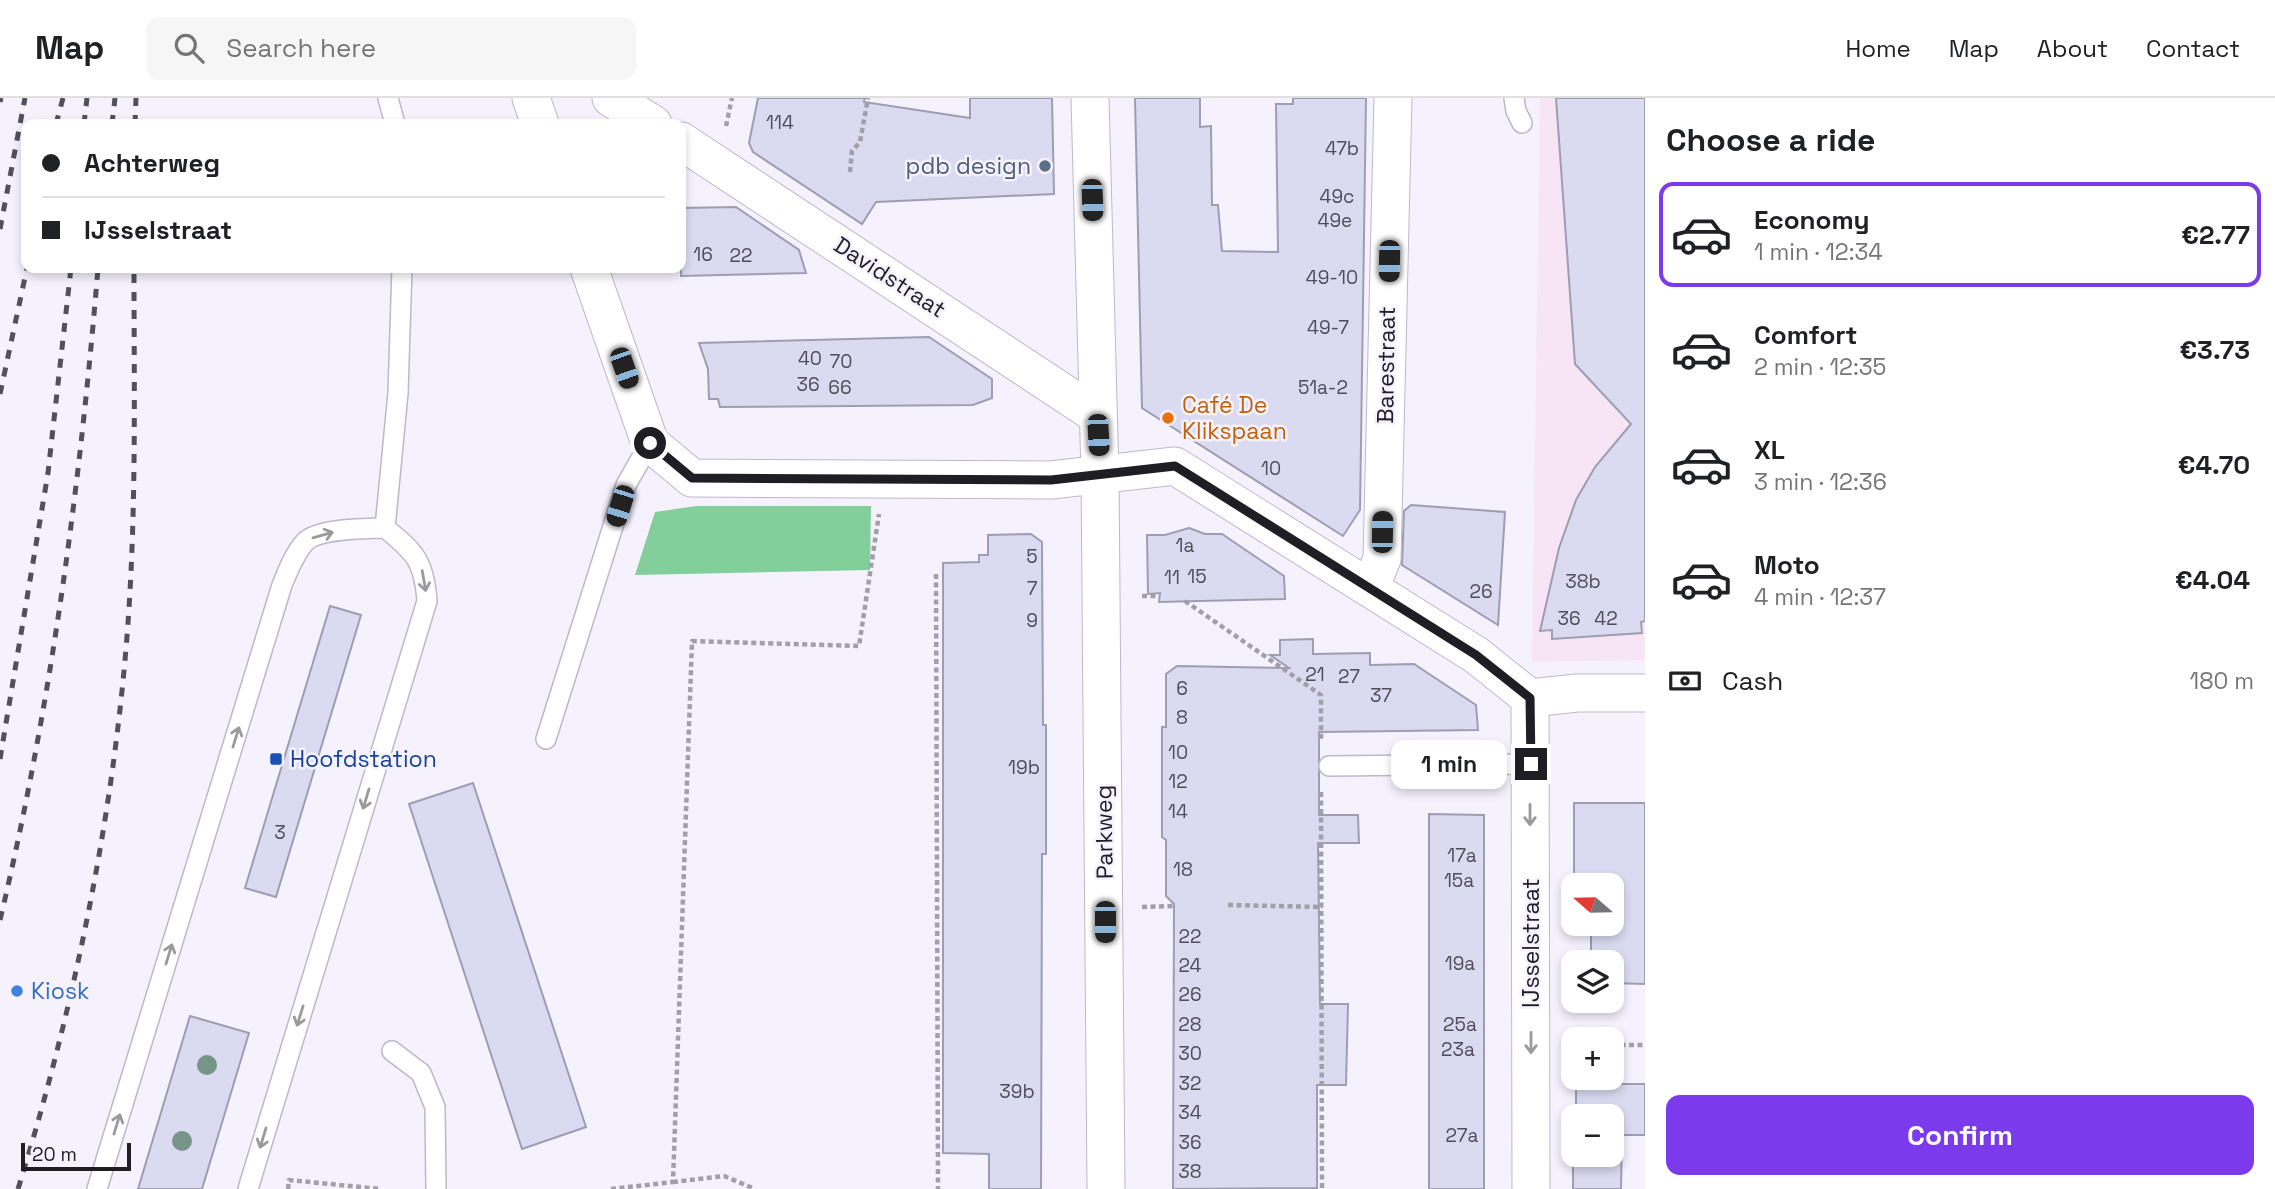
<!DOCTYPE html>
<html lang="en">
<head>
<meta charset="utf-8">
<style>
	body { margin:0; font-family:"Space Grotesk",sans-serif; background:#f6f6f6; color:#202124; height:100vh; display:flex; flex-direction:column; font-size:26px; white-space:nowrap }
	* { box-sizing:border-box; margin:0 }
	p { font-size:23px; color:#757577 }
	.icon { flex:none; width:38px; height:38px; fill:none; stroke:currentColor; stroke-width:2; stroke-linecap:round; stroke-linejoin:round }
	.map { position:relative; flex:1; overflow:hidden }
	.side { display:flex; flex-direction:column; background:#fff; width:630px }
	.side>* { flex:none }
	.guide { position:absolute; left:21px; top:21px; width:665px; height:154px; border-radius:14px; box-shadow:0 4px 10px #0003; display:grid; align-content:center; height:154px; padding:0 21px; background:#fff }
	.needle { width:46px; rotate:290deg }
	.fabs { position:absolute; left:1561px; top:775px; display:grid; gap:14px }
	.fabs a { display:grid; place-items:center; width:63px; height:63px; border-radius:14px; background:#fff; box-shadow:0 4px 10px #0003; font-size:35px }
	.scale { position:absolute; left:21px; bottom:18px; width:110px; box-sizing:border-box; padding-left:7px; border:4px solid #1f1e25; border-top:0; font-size:19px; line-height:24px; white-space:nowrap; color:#1f1e25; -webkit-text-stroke:5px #f5f2fe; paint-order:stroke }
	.end { position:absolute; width:32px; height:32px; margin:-16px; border:9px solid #1f1e25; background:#fff; box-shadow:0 0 0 4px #fff }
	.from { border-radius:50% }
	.bubble { position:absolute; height:49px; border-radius:14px; background:#fff; box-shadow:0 4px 10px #0003; font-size:23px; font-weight:600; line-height:49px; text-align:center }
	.car { position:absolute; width:21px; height:42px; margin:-21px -10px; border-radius:9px; box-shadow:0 0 5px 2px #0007; background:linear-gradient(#222 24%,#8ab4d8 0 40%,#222 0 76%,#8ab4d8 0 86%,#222 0) }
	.guide b { display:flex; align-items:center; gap:24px; height:66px; font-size:26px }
	.guide b+b { border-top:2px solid #e0e0e0 }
	.guide i { width:18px; height:18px; background:#202124 }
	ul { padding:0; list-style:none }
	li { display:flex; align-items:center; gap:21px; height:105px; margin:0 14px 10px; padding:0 7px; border:4px solid transparent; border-radius:14px }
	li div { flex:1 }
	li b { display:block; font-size:26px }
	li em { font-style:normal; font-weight:600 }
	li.selected { border-color:#7c3aed }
	li>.icon { width:63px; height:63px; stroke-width:1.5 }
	h2 { padding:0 21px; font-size:32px; line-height:84px }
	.pay { display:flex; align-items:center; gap:18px; height:77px; padding:0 21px; font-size:26px }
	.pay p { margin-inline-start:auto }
	.action { display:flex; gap:14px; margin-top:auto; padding:14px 21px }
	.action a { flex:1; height:80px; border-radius:14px; background:#7c3aed; color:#fff; font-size:28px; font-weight:600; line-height:80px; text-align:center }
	header { display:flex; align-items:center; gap:42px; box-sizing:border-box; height:98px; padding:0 35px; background:#fff; border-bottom:2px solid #e0e0e0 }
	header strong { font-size:33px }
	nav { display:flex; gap:38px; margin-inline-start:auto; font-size:24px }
	.search { width:490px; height:63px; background:#f6f6f6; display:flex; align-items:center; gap:18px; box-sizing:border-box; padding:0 24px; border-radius:14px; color:#757577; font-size:26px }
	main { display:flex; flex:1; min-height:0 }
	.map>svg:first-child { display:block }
	.commercial { fill:#f7e4f4 }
	.forest { fill:#83cf9b }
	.building { fill:#dadbf0; stroke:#9d9eb1; stroke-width:2 }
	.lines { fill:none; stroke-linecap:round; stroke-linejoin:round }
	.lane-casing { stroke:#bcb8cb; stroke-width:22 }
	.street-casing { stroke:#bcb8cb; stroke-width:39 }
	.path { stroke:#a29fa9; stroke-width:4.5; stroke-dasharray:5 3.5; stroke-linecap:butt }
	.lane { stroke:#fff; stroke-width:19 }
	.street { stroke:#fff; stroke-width:37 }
	.rail { stroke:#525159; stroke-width:5; stroke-dasharray:9 9; stroke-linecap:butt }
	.tree { fill:#769488 }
	.oneway { stroke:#9a9a9d }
	.route { stroke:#1f1e25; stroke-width:9 }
	.service-dot { fill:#5c6f8a; stroke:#f5f2fe; stroke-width:2.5 }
	.food-dot { fill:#e8710a; stroke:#f5f2fe; stroke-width:2.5 }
	.transit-dot { fill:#1a4fb4; stroke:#f5f2fe; stroke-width:2.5 }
	.shop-dot { fill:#3f7fe0; stroke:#f5f2fe; stroke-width:2.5 }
	.labels { text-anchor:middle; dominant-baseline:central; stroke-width:5; stroke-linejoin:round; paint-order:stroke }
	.number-label { font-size:19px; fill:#4e4d58 }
	.service-label { font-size:23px; fill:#4e5e75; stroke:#f5f2fe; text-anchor:end }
	.street-label { font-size:23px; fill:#1f1e25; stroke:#f5f2fe }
	.food-label { font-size:23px; fill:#c56008; stroke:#f5f2fe; text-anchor:start }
	.transit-label { font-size:23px; fill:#164399; stroke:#f5f2fe; text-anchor:start }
	.shop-label { font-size:23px; fill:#366cbe; stroke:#f5f2fe; text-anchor:start }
</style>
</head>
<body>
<header>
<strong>Map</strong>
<div class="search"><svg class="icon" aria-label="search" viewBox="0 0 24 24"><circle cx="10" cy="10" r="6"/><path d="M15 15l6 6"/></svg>Search here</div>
<nav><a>Home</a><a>Map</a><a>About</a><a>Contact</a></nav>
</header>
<main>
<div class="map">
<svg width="1645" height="1091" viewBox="0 0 1645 1091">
	<rect width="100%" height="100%" fill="#f5f2fe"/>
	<path class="commercial" d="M1540,0H1645V562L1532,564Z"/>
	<path class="forest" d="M696,408H871L870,472L635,477L655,414Z"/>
	<g class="building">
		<path d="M758,0H865L864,4L970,20V0H1052L1054,96L876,104L862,126L753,54L749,45Z"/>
		<path d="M1135,0H1200V29L1211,28L1212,107H1218L1222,153L1278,154L1276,6H1293V0H1366L1360,412L1343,438L1142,310Z"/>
		<path d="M1556,0H1645V523L1641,524L1642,535L1552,541V532L1540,533L1559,450L1576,402L1595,369L1631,326L1575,266Z"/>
		<path d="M736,109L799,152L806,175L681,178V110Z"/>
		<path d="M929,239L992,281V300L973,307L720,309L718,301H709L708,271L699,245Z"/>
		<path d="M1411,407L1505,414L1498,527L1402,467L1404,413Z"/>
		<path d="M1189,430L1205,436H1222L1284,478L1285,501L1159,504L1160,495L1148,496L1147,437H1165Z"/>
		<path d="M1031,436L1042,444L1043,627H1046V756H1042L1041,1091H989V1056L943,1055V465L979,464V457H988V437Z"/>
		<path d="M330,508L361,517L276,799L245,790Z"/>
		<path d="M1313,541V556L1370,555V567L1414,566L1476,607L1478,632L1319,634V717H1358L1359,745H1318L1320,906H1348L1346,987H1317V1090L1173,1091L1174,806L1166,798V742L1162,739V629H1166V576L1177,568L1289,570L1270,557H1280V542Z"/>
		<path d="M473,685L586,1029L522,1051L409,706Z"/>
		<path d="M1574,705H1645V886L1612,885V864H1591V826H1612V788H1574Z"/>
		<path d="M1429,716L1484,717V1091H1429Z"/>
		<path d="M190,918L249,935L202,1091H138Z"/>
		<path d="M1576,986H1645V1037H1622L1621,1091H1573V1046V1057H1612V1018H1576Z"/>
	</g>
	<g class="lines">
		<g class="lane-casing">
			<g id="lane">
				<path d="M388,0L395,26"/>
				<path d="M1514,0L1516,13L1522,25"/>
				<path d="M385,430L398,295L402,170"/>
				<path d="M546,641L626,387L650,345"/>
				<path d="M1329,668L1530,666"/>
				<path d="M392,953L421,975L435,1009L436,1091"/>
				<path d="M97,1091L282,487C288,473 294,456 305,444C319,430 365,431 385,430C415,454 424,463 427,503L248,1091"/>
			</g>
		</g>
		<g class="street-casing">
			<g id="street">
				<path d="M531,0L540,26"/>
				<path d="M611,0L653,26"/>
				<path d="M1090,0L1100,377L1106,1091"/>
				<path d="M681,43L1097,317"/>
				<path d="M589,170L650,345L692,380L1051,382L1175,368L1476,557L1530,600L1577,595H1645"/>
				<path d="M1370,490L1382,461L1393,0"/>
				<path d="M1530,600L1531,1091"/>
			</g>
		</g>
		<g class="path">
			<path d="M726,28L732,0"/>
			<path d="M850,74L852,53L860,44L868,0"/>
			<path d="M936,476L938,1091"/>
			<path d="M1142,498H1160"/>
			<path d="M1185,503L1321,597V644"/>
			<path d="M1321,694L1322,1091"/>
			<path d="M1228,807L1322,809"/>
			<path d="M1142,809L1174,808"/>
			<path d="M1612,947H1645"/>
			<path d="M673,1084L724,1078L755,1091"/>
			<path d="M288,1091L289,1082L381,1091"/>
			<path d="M611,1091L673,1084L692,543L859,548L879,416"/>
		</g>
		<use href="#lane" class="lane"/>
		<use href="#street" class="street"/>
		<g class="rail">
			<path d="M0,4L1,0"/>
			<path d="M56,26L63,0"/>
			<path d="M84,26L87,0"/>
			<path d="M112,26L115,0"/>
			<path d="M135,26L136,0"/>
			<path d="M0,131L25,0"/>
			<path d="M0,296L27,170"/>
			<path d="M0,661L48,375L71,170"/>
			<path d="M0,822C51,608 80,388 98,170"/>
			<path d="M18,1091C71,920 109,740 125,562C137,430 134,301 134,170"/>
		</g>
	</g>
	<g class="tree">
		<circle cx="207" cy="967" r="10"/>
		<circle cx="182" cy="1043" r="10"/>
	</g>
	<defs><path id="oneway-shaft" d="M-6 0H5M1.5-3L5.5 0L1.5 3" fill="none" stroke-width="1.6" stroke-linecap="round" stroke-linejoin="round" transform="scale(1.75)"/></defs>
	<g class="oneway">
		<use href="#oneway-shaft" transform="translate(323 437) rotate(-16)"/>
		<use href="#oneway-shaft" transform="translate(424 483) rotate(80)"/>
		<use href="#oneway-shaft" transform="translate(236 639) rotate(-73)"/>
		<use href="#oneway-shaft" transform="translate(366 701) rotate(107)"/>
		<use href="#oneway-shaft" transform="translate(1530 717) rotate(90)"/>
		<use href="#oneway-shaft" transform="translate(169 856) rotate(-73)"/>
		<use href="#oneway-shaft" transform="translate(300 918) rotate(107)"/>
		<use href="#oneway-shaft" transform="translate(1531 945) rotate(90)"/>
		<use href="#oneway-shaft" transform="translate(117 1026) rotate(-73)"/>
		<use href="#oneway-shaft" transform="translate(263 1040) rotate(107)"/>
	</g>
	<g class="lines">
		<path class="route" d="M650,345L692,380L1051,382L1175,368L1476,557L1530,600L1531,666"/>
	</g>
	<circle class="service-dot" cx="1045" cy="68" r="7"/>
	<circle class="food-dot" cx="1168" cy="320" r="7"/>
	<rect class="transit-dot" x="269" y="654" width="14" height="14" rx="3.5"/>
	<circle class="shop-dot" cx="17" cy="893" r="7"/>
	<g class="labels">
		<g class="number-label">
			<text x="780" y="24">114</text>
			<text x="1342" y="50">47b</text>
			<text x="1337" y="98">49c</text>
			<text x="1335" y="122">49e</text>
			<text x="703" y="156">16</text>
			<text x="741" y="157">22</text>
			<text x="1332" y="179">49-10</text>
			<text x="1328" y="229">49-7</text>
			<text x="810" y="260">40</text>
			<text x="841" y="263">70</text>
			<text x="808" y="286">36</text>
			<text x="840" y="289">66</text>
			<text x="1323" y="289">51a-2</text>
			<text x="1271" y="370">10</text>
			<text x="1185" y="447">1a</text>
			<text x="1032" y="458">5</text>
			<text x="1197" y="478">15</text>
			<text x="1172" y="479">11</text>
			<text x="1583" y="483">38b</text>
			<text x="1032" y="490">7</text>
			<text x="1481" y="493">26</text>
			<text x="1569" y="520">36</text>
			<text x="1606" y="520">42</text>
			<text x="1032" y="522">9</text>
			<text x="1315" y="576">21</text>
			<text x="1349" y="578">27</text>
			<text x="1182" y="590">6</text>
			<text x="1381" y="597">37</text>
			<text x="1182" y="619">8</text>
			<text x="1178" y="654">10</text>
			<text x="1024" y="669">19b</text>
			<text x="1178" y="683">12</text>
			<text x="1178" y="713">14</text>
			<text x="280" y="734">3</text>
			<text x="1462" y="757">17a</text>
			<text x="1183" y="771">18</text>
			<text x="1459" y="782">15a</text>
			<text x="1190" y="838">22</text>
			<text x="1460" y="865">19a</text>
			<text x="1190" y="867">24</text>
			<text x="1190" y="896">26</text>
			<text x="1190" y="926">28</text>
			<text x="1460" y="926">25a</text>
			<text x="1458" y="951">23a</text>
			<text x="1190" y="955">30</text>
			<text x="1190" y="985">32</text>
			<text x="1017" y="993">39b</text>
			<text x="1190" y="1014">34</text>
			<text x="1462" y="1037">27a</text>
			<text x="1190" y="1044">36</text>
			<text x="1190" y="1073">38</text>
		</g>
		<g class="service-label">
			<text x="1031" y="68">pdb design</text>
		</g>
		<g class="street-label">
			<text transform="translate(890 179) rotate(33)">Davidstraat</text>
			<text transform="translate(1386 267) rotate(-89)">Barestraat</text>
			<text transform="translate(1104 734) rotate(-91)">Parkweg</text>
			<text transform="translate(1531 845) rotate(-90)">IJsselstraat</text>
		</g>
		<g class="food-label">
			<text x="1182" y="307">Café De<tspan x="1182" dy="26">Klikspaan</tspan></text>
		</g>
		<g class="transit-label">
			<text x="290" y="661">Hoofdstation</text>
		</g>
		<g class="shop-label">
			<text x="31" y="893">Kiosk</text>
		</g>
	</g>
</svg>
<div class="fabs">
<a><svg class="needle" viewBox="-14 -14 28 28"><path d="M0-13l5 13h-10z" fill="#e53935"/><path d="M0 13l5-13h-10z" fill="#757577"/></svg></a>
<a><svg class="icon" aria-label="layers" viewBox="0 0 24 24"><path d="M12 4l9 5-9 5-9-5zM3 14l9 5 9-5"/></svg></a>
<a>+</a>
<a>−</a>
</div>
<div class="scale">20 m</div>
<i class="end from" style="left:650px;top:345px"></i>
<i class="end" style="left:1531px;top:666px"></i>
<div class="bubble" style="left:1391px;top:642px;width:116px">1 min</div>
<i class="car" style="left:1092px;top:102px;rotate:178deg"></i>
<i class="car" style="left:1389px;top:163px;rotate:181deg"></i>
<i class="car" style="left:624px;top:270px;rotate:161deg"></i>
<i class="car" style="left:1098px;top:337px;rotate:177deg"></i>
<i class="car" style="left:620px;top:408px;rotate:197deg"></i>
<i class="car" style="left:1382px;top:434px;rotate:1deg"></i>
<i class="car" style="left:1105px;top:824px;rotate:180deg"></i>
<div class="guide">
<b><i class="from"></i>Achterweg</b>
<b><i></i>IJsselstraat</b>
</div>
</div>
<section class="side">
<h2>Choose a ride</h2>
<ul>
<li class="selected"><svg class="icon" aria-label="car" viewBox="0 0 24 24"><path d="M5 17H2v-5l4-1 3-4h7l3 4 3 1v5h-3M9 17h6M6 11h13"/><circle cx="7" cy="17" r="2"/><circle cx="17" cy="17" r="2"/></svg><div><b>Economy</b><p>1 min · 12:34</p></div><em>€2.77</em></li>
<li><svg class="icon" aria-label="car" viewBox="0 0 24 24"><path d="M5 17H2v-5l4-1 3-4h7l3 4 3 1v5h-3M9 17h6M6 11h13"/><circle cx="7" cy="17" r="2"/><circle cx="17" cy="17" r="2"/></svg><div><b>Comfort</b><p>2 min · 12:35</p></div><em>€3.73</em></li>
<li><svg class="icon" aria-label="car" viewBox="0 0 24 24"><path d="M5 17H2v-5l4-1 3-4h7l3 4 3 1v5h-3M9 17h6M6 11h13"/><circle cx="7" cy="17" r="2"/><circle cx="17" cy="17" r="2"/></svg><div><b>XL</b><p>3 min · 12:36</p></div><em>€4.70</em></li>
<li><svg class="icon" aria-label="car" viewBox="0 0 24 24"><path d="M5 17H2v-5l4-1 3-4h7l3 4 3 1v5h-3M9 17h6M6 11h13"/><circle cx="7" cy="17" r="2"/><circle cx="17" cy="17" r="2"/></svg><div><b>Moto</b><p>4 min · 12:37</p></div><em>€4.04</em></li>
</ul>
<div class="pay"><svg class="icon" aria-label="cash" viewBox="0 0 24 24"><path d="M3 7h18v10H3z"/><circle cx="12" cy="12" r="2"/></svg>Cash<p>180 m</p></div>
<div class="action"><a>Confirm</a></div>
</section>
</main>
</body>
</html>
